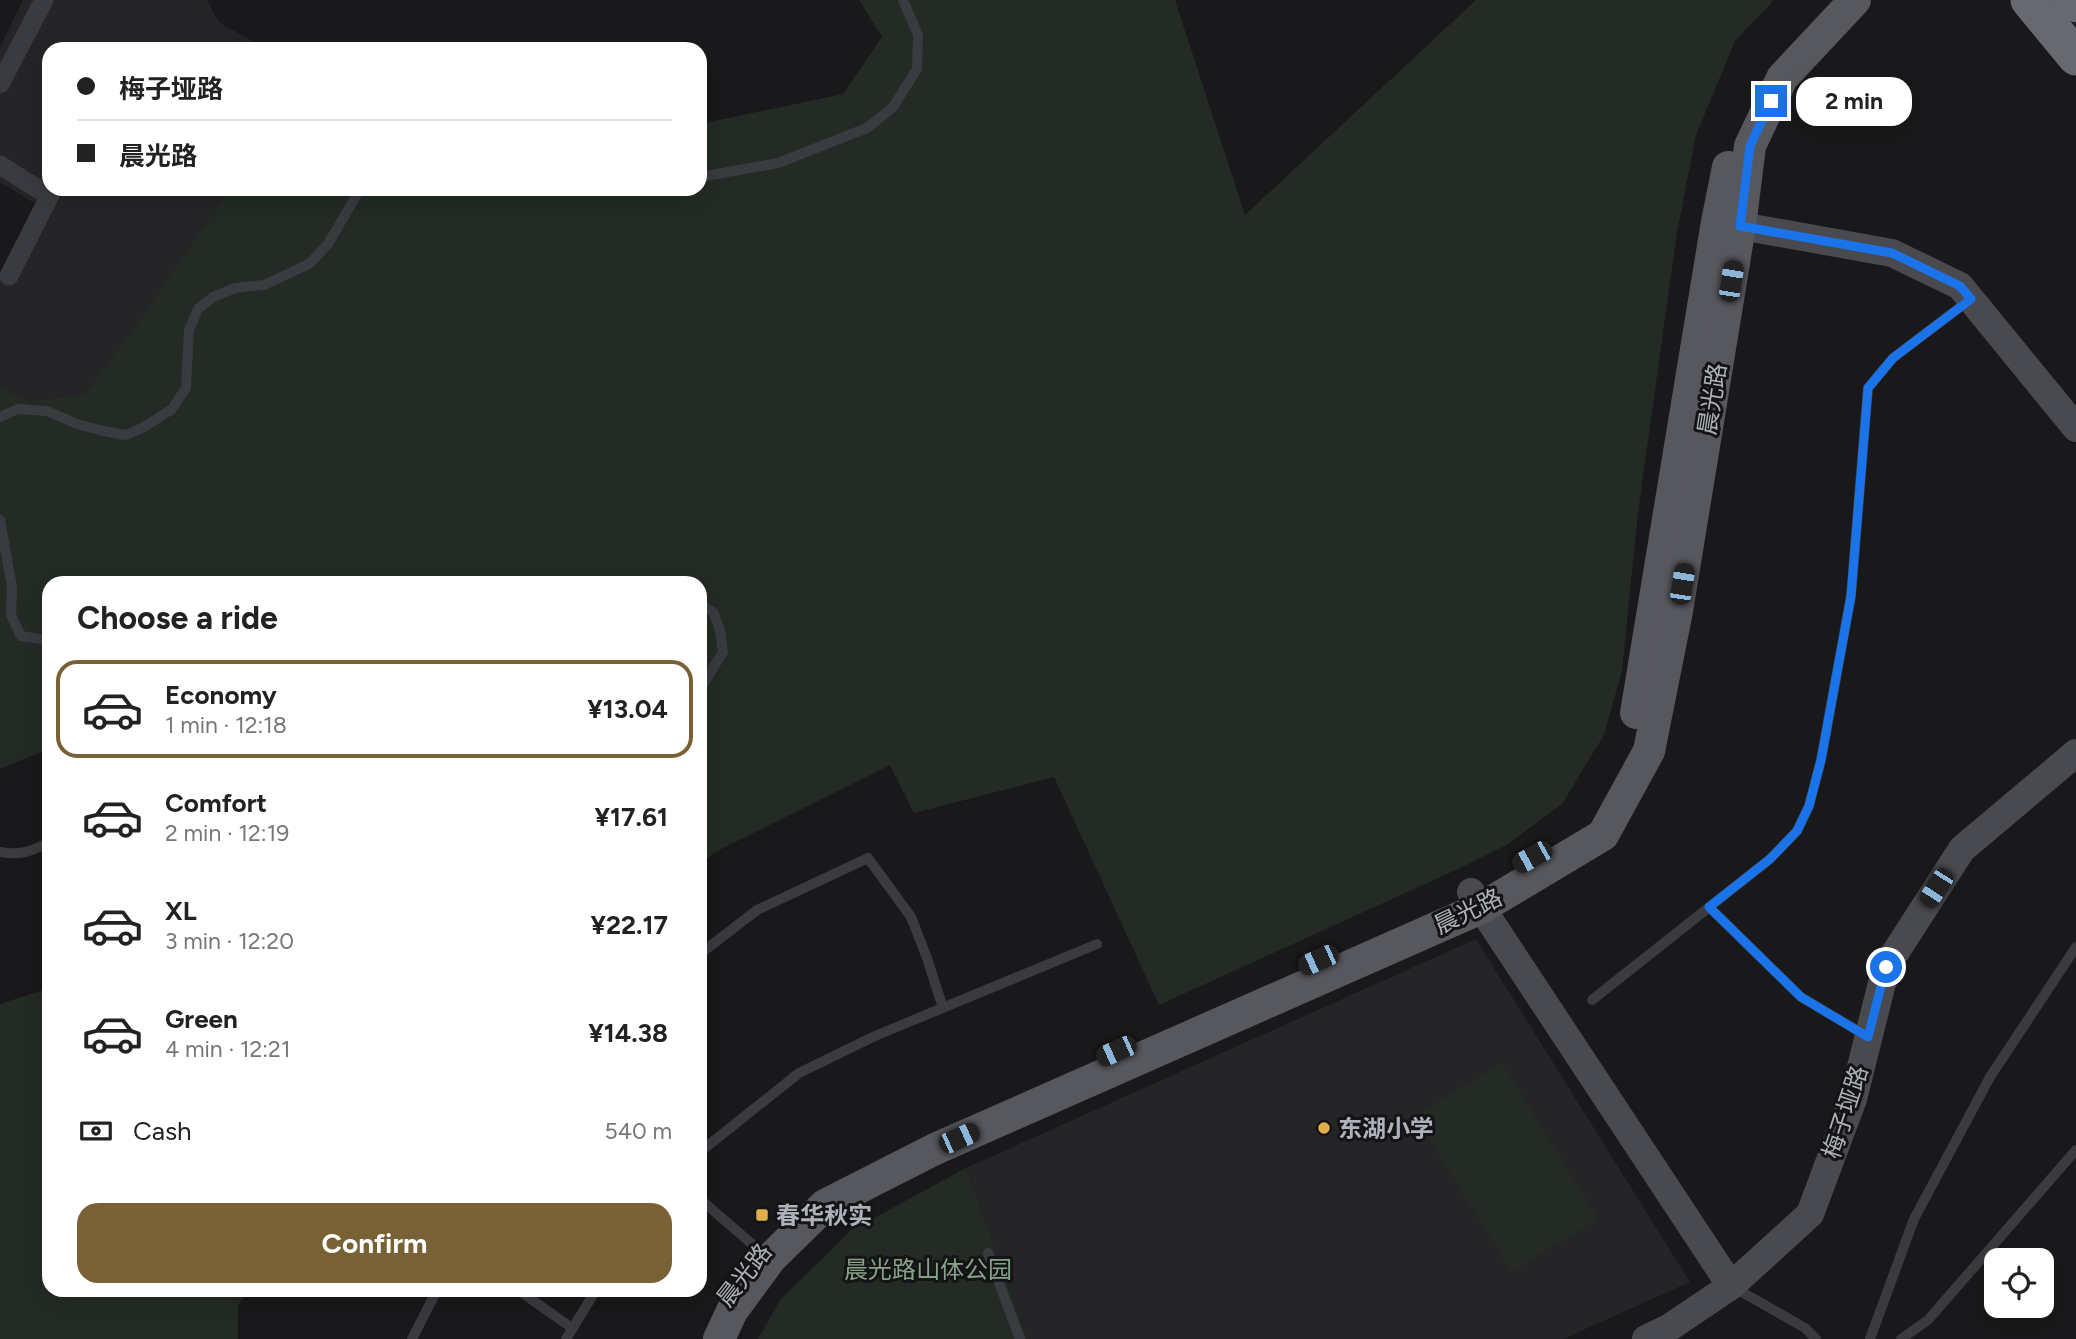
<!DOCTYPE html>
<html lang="en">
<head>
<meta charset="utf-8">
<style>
	body { margin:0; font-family:Figtree,"Noto Sans SC",sans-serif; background:#f2f2f2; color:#222; height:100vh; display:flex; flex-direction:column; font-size:26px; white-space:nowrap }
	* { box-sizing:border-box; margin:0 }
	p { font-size:23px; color:#767676 }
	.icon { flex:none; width:38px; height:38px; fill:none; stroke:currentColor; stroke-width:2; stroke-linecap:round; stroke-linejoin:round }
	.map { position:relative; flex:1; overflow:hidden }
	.drawer { position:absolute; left:42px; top:576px; width:665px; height:721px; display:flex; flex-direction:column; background:#fff; border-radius:21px; box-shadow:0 7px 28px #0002 }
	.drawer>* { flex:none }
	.top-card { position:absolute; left:42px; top:42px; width:665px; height:154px; border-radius:21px; box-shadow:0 7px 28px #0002; display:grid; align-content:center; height:154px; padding:0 35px; background:#fff }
	.buttons { position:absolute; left:1984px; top:1248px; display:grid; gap:14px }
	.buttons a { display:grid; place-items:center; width:70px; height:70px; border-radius:14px; background:#fff; box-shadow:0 7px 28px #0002; font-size:35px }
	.end { position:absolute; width:32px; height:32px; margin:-16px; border:9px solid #1a73e8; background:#fff; box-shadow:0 0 0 4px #fff }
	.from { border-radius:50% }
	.bubble { position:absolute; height:49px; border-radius:21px; background:#fff; box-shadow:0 7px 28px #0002; font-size:23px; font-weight:700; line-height:49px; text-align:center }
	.car { position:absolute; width:21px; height:42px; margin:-21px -10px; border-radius:9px; box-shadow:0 0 5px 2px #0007; background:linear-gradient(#222 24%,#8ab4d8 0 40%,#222 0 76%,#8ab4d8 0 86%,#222 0) }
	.top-card b { display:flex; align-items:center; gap:24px; height:66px; font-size:26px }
	.top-card b+b { border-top:2px solid #e0e0e0 }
	.top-card i { width:18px; height:18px; background:#222 }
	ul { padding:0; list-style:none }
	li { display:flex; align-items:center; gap:21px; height:98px; margin:0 14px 10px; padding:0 21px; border:4px solid transparent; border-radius:21px }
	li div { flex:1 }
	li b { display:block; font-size:26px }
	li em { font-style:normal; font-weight:700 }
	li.selected { border-color:#786134 }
	li>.icon { width:63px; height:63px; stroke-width:1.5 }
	h2 { padding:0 35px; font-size:32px; line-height:84px }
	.pay { display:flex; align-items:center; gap:18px; height:77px; padding:0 35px; font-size:26px }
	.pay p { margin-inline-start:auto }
	.button { display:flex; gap:14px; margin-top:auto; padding:14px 35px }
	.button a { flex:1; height:80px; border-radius:21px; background:#786134; color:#fff; font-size:28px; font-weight:700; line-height:80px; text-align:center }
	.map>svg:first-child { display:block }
	.built { fill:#252528 }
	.green { fill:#232b24 }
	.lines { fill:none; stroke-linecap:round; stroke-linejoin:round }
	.lane { stroke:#3a3b40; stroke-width:10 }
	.street { stroke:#3a3b40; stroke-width:19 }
	.secondary { stroke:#494a4f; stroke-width:28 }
	.primary { stroke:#57585e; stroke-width:32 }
	.highway { stroke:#676970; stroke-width:37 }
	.route { stroke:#1a73e8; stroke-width:9 }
	.poi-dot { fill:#e1ae4b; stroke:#141416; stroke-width:2.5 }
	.labels { text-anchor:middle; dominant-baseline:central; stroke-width:6; stroke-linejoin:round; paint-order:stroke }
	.street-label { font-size:24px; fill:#adb1b9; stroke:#141416 }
	.poi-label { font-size:24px; font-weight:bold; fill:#adb1b9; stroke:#141416; text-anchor:start }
	.park-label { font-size:24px; fill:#86a287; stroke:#141416 }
</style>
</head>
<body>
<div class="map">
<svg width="2076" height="1339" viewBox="0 0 2076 1339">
	<rect width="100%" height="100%" fill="#19191b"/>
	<g class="built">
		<path d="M23,0H207L219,22L266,49H49V189H229L128,336L85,394L28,401L0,387V273L36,204L0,182V47Z"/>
		<path d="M1476,939L1690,1282L1563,1339H1028L966,1168Z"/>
	</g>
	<g class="green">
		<path d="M859,0H1175L1245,215L1476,0H1774L1735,41L1696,135L1677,232L1638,513L1622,671L1604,735L1562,804L1508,844L1458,869L1159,1005L1054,777L914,813L890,765L713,853L700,866V583H49V749L0,769V387L28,401L85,394L128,336L229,189H700V124L843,94L882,37Z"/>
		<path d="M49,988V1290H248L238,1305V1339H0V1004Z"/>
		<path d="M1502,1063L1598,1219L1512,1272L1415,1116Z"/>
		<path d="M966,1168L1028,1339H758L780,1300L850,1231Z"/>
	</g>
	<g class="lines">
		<g class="lane">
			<path d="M700,177L778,163L867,128L893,107L917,69L918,35L903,0"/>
			<path d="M551,189H556"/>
			<path d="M0,417L18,409L47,411L77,424L103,431L126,435L144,427L172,409L186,388L189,330L198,309L213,297L235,288L264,285L309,264L328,244L360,189"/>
			<path d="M0,520L12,587L11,615L21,636L46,640L49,639"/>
			<path d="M700,604L713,612L720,630L723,652L700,689"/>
			<path d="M0,852C19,856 33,851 49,842"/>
			<path d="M1709,907L1801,997L1865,1035"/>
			<path d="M700,954L757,910L868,858L911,917L927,958L943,1008"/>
			<path d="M1592,1000L1770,859L1797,831L1809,806L1821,760L1851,596L1868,388L1893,358L1968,301"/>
			<path d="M700,1152L799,1073L875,1036L1097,944"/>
			<path d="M700,1199L760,1251"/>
			<path d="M988,1253L1020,1339"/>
			<path d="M1735,1288L1805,1328L1816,1339"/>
			<path d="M518,1290L572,1328"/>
			<path d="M412,1339L437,1290"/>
			<path d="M566,1339L596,1290"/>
			<path d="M1870,1339L1914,1219L1990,1077L2076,947"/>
			<path d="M1901,1339L1928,1320L2076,1150"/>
		</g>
		<g class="street">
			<path d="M0,84L44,0"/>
			<path d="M0,165L49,196"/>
			<path d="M9,276L53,189"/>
		</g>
		<g class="secondary">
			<path d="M1719,222L1892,253L1960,286L2076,428"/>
			<path d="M1471,892L1731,1286"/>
			<path d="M1646,1339L1667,1329L1731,1286L1810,1214L1853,1099L1886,967L1962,849L2076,753"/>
		</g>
		<g class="primary">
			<path d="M1636,713L1717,222L1728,167"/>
			<path d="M719,1339L732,1311L771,1258L825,1205L935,1149L1481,908L1603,835L1649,751L1677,611L1740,226L1750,146L1782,78L1855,0"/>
		</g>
		<g class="highway">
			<path d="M2029,0L2076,57"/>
			<path d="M2072,0L2076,4"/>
		</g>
	</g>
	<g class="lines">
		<path class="route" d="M1771,101L1750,146L1740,226L1892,253L1960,286L1971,299L1893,358L1868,388L1851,596L1821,760L1809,806L1797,831L1770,859L1709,907L1801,997L1868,1037L1886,967"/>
	</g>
	<g class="poi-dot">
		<circle cx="1324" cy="1128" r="7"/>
		<rect x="755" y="1208" width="14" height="14" rx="3.5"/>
	</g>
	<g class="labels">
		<g class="street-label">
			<text transform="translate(1712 399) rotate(-81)">晨光路</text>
			<text transform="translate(1468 911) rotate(-26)">晨光路</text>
			<text transform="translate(1845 1112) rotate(-72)">梅子垭路</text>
			<text transform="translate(744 1275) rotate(-52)">晨光路</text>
		</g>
		<g class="poi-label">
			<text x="1338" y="1128">东湖小学</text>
			<text x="776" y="1215">春华秋实</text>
		</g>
		<g class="park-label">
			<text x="928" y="1269">晨光路山体公园</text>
		</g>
	</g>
</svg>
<div class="buttons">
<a><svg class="icon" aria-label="locate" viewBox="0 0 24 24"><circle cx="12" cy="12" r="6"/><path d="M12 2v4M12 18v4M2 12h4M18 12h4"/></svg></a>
</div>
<i class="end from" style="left:1886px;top:967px"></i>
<i class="end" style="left:1771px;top:101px"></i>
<div class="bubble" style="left:1796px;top:77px;width:116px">2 min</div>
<i class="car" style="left:1731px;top:281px;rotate:9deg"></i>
<i class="car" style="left:1682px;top:584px;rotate:9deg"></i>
<i class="car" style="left:1532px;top:857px;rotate:241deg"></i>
<i class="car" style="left:1936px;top:888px;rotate:213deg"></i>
<i class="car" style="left:1318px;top:960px;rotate:246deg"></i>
<i class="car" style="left:1116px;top:1051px;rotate:246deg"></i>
<i class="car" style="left:959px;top:1138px;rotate:66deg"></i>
<div class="top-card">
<b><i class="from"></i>梅子垭路</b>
<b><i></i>晨光路</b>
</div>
<section class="drawer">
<h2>Choose a ride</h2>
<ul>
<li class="selected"><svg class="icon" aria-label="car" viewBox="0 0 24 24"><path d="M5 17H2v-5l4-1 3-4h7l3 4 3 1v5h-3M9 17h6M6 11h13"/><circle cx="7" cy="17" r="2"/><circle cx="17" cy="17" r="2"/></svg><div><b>Economy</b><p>1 min · 12:18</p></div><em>¥13.04</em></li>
<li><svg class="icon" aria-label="car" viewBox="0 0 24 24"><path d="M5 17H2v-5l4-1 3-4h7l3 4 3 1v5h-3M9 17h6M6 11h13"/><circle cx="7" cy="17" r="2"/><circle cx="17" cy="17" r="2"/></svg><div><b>Comfort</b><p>2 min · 12:19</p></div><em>¥17.61</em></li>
<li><svg class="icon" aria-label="car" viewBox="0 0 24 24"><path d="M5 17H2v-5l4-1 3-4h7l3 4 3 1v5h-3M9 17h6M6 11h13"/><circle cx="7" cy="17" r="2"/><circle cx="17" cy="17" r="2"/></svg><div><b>XL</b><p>3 min · 12:20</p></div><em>¥22.17</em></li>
<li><svg class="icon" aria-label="car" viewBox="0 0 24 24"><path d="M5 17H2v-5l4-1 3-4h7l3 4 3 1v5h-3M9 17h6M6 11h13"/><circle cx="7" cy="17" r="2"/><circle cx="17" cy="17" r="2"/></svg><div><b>Green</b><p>4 min · 12:21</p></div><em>¥14.38</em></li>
</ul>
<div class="pay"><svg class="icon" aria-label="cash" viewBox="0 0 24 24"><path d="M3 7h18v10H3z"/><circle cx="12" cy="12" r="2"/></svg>Cash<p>540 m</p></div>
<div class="button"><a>Confirm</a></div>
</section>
</div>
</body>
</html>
